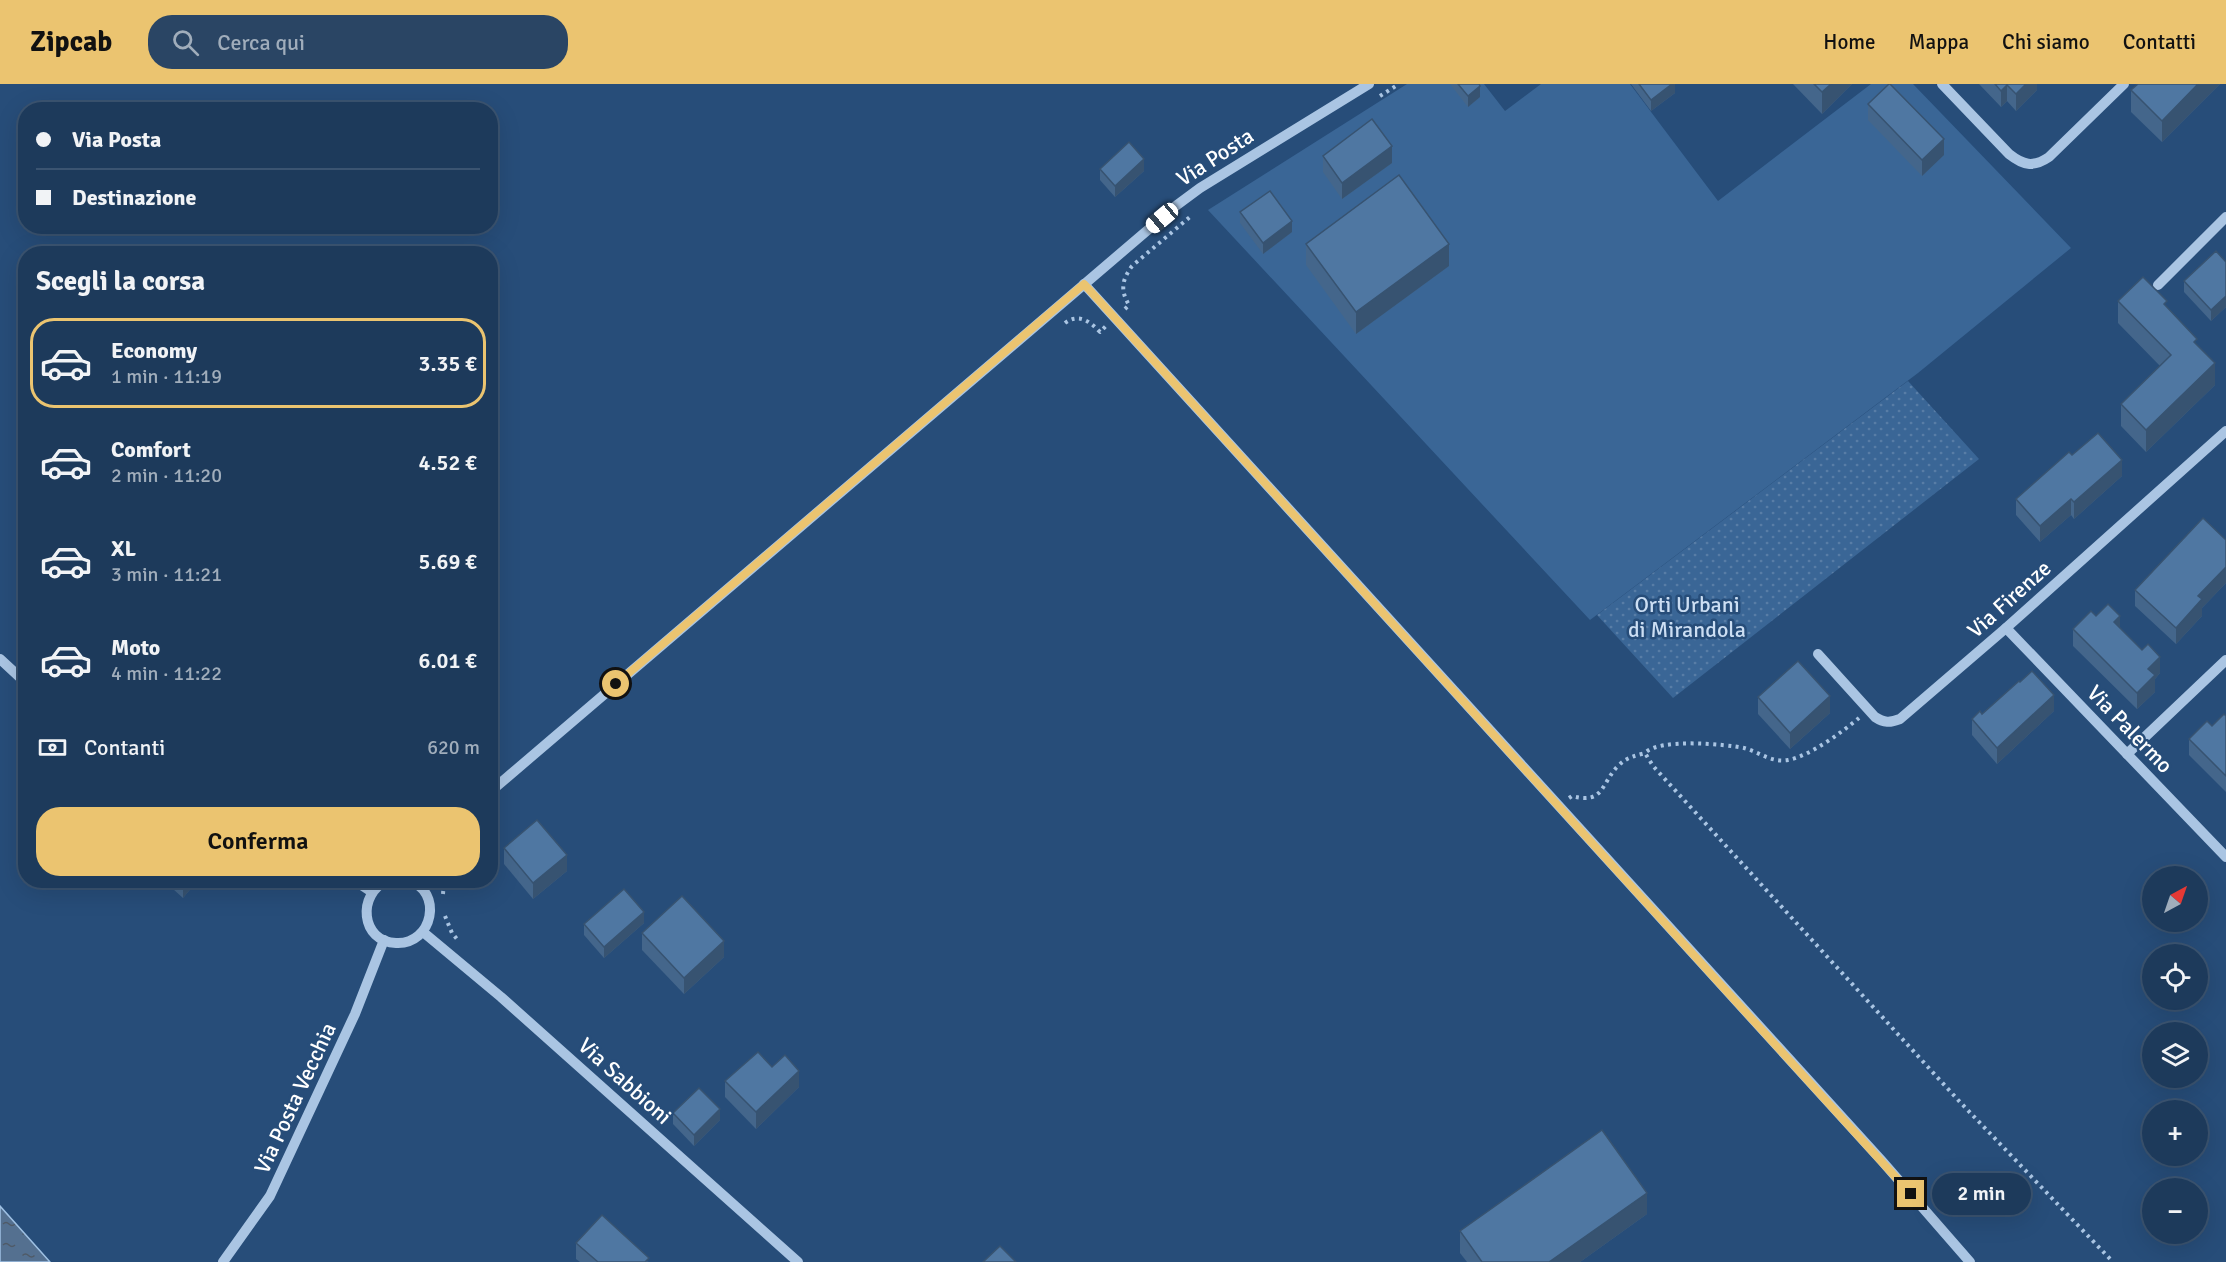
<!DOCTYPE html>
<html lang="it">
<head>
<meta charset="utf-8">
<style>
	body { margin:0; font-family:Signika,sans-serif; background:#2a4564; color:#f1f3f6; height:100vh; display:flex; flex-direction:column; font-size:22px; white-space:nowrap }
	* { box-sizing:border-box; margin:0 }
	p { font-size:20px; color:#a0adbb }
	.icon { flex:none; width:33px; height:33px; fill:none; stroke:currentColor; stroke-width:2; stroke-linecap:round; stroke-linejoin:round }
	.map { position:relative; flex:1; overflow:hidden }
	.details { position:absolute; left:18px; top:162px; width:480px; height:642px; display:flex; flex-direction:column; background:#1d3a5b; border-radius:24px; box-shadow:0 6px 24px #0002,0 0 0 2px #3b5471 }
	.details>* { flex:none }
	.guide { position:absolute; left:18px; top:18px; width:480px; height:132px; border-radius:24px; box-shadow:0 6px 24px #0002,0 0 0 2px #3b5471; display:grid; align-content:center; height:132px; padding:0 18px; background:#1d3a5b }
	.needle { width:39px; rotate:40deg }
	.fabs { position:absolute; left:2142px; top:782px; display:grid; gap:12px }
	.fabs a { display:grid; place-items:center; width:66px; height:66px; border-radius:50%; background:#1d3a5b; box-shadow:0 6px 24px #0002,0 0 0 2px #3b5471; font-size:30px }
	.end { position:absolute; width:27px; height:27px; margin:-14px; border:8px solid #ebc470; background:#111; box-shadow:0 0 0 3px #111 }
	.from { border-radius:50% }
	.bubble { position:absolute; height:42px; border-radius:21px; background:#1d3a5b; box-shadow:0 6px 24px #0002,0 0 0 2px #3b5471; font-size:20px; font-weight:600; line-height:42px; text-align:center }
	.car { position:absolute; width:18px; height:36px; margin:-18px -9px; border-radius:8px; box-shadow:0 0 4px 2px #0007; background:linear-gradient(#fff 24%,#345 0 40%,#fff 0 76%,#345 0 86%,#fff 0) }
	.guide b { display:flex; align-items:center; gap:21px; height:57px; font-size:22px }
	.guide b+b { border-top:2px solid #3b5471 }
	.guide i { width:15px; height:15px; background:#f1f3f6 }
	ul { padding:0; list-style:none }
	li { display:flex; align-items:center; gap:18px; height:90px; margin:0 12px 9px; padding:0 6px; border:3px solid transparent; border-radius:24px }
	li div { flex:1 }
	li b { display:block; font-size:22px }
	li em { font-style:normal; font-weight:600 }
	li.selected { border-color:#ebc470 }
	li>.icon { width:54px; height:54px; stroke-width:1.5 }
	h2 { padding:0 18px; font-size:27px; line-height:72px }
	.pay { display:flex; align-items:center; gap:15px; height:66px; padding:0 18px; font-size:22px }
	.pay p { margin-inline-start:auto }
	.cta { display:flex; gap:12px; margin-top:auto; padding:12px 18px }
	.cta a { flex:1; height:69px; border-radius:24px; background:#ebc470; color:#111; font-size:24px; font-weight:600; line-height:69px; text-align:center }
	header { display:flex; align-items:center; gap:36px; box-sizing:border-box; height:84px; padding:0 30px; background:#ebc470; color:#111 }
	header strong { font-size:28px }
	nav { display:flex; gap:33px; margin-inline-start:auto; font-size:21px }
	.search { width:420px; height:54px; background:#2a4564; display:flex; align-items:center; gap:15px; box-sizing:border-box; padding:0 21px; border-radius:24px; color:#a0adbb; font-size:22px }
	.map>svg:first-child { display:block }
	.park { fill:#3a6696 }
	.garden { fill:url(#garden-dots) }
	.water { fill:url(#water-ripples); stroke:#9ec0e3; stroke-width:1.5 }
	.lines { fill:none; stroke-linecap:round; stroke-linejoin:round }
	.path { stroke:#aac5e3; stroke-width:4; stroke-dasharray:3 4.5; stroke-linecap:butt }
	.minor { stroke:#aac5e3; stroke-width:10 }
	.wall { fill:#44668b }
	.shaded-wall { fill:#375371 }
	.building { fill:#4f77a2; stroke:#375371; stroke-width:1.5 }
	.route { stroke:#ebc470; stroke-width:8 }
	.labels { text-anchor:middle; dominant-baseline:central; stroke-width:5; stroke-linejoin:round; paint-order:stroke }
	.street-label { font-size:22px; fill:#fff; stroke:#274d79 }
	.park-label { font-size:22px; fill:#ccdef3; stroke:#274d79 }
</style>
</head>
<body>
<header>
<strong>Zipcab</strong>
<div class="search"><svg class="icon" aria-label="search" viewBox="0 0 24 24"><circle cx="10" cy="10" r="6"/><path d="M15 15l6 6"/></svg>Cerca qui</div>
<nav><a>Home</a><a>Mappa</a><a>Chi siamo</a><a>Contatti</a></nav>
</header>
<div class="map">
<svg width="2226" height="1178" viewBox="0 0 2226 1178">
	<defs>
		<pattern id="garden-dots" width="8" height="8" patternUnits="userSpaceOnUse" patternTransform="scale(1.5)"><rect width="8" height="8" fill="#3a6696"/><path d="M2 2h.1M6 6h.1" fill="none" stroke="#587da6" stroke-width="1.8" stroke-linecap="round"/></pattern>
		<pattern id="water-ripples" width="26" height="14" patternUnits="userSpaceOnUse" patternTransform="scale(1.5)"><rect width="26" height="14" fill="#547090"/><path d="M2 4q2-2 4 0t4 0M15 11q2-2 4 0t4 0" fill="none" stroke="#4f5a67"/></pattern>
	</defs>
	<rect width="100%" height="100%" fill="#274d79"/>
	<path class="park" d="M1407,0H1484L1505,27L1541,0H1630L1718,117L1871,0H1913L2071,164L1918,289L1590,536L1208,126Z"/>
	<path class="garden" d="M1908,297L1979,375L1673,614L1597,531Z"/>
	<path class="water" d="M0,1122L50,1178H0Z"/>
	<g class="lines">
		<g class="path">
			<path d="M1380,12L1399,0"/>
			<path d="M1125,225L1129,221C1120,206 1122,196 1132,182L1191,132"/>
			<path d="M1065,239C1078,229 1090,237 1100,248L1106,242"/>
			<path d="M1859,634C1842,648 1810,672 1788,676C1772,679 1759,668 1744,664C1724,660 1659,654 1645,669L1653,682L1959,1017L2113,1178"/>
			<path d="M1569,714L1572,712C1605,721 1601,698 1619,681C1627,673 1635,672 1645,669"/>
			<path d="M443,810L444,796"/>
			<path d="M445,832L452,849L457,855"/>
		</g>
		<g class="minor">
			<path d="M1942,0L2009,70C2023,81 2033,84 2049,73L2124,0"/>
			<path d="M1084,200L1882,1077L1970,1178"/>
			<path d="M2158,201L2226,133"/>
			<path d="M2006,544L2226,773"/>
			<path d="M1818,570L1875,633C1884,639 1890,639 1900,635L2006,544L2226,347"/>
			<path d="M0,575L26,599"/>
			<path d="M2127,670L2226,576"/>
			<path d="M490,708L1177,121L1200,104L1369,0"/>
			<path d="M354,796L372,808"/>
			<path d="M388,796C356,810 361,858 396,859C433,861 444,807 408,796"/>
			<path d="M423,848L501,913L798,1178"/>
			<path d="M223,1178L270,1112L355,930L384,856"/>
		</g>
	</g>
	<g class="wall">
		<path d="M1450,0H1479L1480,13L1468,23Z"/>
		<path d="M1631,0H1675V9L1651,27Z"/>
		<path d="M1793,0H1852L1822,30Z"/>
		<path d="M1979,0H2037V6L2016,27L2007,17L2001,23Z"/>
		<path d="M2138,0H2220L2162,58L2131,28V6Z"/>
		<path d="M1868,20L1944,71L1922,92L1868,36Z"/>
		<path d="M1323,72L1392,79L1342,115L1323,88Z"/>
		<path d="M1100,85L1144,87L1115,113L1100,96Z"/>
		<path d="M1240,128L1292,148L1263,170L1240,139Z"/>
		<path d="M1306,160L1449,182L1356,250L1306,181Z"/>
		<path d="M2226,178V223L2211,237L2184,208V197Z"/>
		<path d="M2118,217L2167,224L2197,261L2215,301L2146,368L2121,342V320L2160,282L2118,239Z"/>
		<path d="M2072,371L2122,392L2074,435L2071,431L2040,458L2016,431V415Z"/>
		<path d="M2226,456V499L2202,524V532L2176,560L2135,522V506Z"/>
		<path d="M2096,532L2120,544L2160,589L2155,595V608L2137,625L2073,562V545Z"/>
		<path d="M1758,613L1830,629L1790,665L1758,630Z"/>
		<path d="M2054,627L1997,680L1972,651V635L1982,630Z"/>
		<path d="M2226,632V708L2189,671V655L2212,642Z"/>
		<path d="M504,764L567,787L533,815L504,780Z"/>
		<path d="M163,796H198L183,814Z"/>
		<path d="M644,839L604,874L584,851V840Z"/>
		<path d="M642,849L724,873L684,910L642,866Z"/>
		<path d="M772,983L799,1003L756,1045L725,1013V997Z"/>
		<path d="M673,1029L720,1036L694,1062L673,1040Z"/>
		<path d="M1647,1130L1580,1178H1467L1460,1169V1147Z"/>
		<path d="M576,1159L649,1178H580L576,1175Z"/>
	</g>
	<g class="shaded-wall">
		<path d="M1672,0H1675V9L1651,27V16Z"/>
		<path d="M1831,0H1852L1822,30V8Z"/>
		<path d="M2026,0H2037V6L2016,27V10Z"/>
		<path d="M2198,0H2220L2162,58V37Z"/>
		<path d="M2007,1V17L2001,23V7Z"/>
		<path d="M1480,2V13L1468,23V12Z"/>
		<path d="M1944,55V71L1922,92V76Z"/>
		<path d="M1392,62V79L1342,115V99Z"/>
		<path d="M1144,75V87L1115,113V102Z"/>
		<path d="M1292,137V148L1263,170V159Z"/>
		<path d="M1449,160V182L1356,250V228Z"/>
		<path d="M2226,212V223L2211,237V226Z"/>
		<path d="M2215,279V301L2146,368V346Z"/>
		<path d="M2122,376V392L2074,435V418Z"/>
		<path d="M2071,415V431L2040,458V442Z"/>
		<path d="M2226,483V499L2202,524V532L2176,560V544L2198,512Z"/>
		<path d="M2120,532V548L2114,538Z"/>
		<path d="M2160,573V589L2155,595V608L2137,625V609L2148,585Z"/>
		<path d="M2054,611V627L1997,680V664Z"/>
		<path d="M1830,612V629L1790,665V649Z"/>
		<path d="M567,771V787L533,815V799Z"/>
		<path d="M184,796H198L183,814V798Z"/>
		<path d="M644,828V839L604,874V863Z"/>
		<path d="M724,857V873L684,910V894Z"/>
		<path d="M799,987V1003L756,1045V1028Z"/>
		<path d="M720,1025V1036L694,1062V1051Z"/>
		<path d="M1647,1109V1130L1580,1178H1549Z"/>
	</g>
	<g class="building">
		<path d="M1458,0H1479L1480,2L1468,12Z"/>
		<path d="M1639,0H1672L1651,16Z"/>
		<path d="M1814,0H1831L1822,8Z"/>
		<path d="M1889,0H1890L1944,55L1922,76L1868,20Z"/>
		<path d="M1995,0H2026L2016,10L2007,1L2001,7Z"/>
		<path d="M2138,0H2198L2162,37L2131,6Z"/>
		<path d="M1372,35L1392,62L1342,99L1323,72Z"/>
		<path d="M1129,58L1144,75L1115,102L1100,85Z"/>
		<path d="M1399,91L1449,160L1356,228L1306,160Z"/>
		<path d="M1270,107L1292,137L1263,159L1240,128Z"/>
		<path d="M2216,167L2226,178V212L2211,226L2184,197Z"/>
		<path d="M2143,193L2167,217L2164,220L2197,255L2194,258L2215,279L2146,346L2121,320L2171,271L2118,217Z"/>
		<path d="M2098,349L2122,376L2074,418L2071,415L2040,442L2016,415L2069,368L2072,371Z"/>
		<path d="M2203,434L2226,456V483L2198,512L2202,515L2176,544L2135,506Z"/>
		<path d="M2108,520L2120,532L2114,538L2142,566L2148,560L2160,573L2148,585L2155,591L2137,609L2073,545L2091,527L2096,532Z"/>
		<path d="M1798,577L1830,612L1790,649L1758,613Z"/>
		<path d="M2032,587L2054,611L1997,664L1972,635L1980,627L1982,630L2019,597L2020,598Z"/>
		<path d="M2224,630L2226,632V692L2189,655L2207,637L2212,642Z"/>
		<path d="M537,736L567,771L533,799L504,764Z"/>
		<path d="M624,805L644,828L604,863L584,840Z"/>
		<path d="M682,812L724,857L684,894L642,849Z"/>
		<path d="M758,968L772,983L785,971L799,987L756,1028L725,997Z"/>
		<path d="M699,1004L720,1025L694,1051L673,1029Z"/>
		<path d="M1602,1046L1647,1109L1549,1178H1482L1460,1147Z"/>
		<path d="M602,1131L649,1174L645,1178H598L576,1159Z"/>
		<path d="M1000,1162L1016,1178H983Z"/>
	</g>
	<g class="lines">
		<path class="route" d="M616,600L1084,200L1911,1110"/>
	</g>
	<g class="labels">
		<g class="street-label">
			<text transform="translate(1215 73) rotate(-33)">Via Posta</text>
			<text transform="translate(2009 515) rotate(-42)">Via Firenze</text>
			<text transform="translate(2130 645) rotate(46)">Via Palermo</text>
			<text transform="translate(625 997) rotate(42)">Via Sabbioni</text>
			<text transform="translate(295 1014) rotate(-65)">Via Posta Vecchia</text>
		</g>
		<g class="park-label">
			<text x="1687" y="520">Orti Urbani<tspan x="1687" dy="25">di Mirandola</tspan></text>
		</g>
	</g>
</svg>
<div class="fabs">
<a><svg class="needle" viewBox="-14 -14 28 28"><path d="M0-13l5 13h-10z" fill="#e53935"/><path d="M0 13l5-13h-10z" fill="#a0adbb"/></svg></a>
<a><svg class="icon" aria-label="locate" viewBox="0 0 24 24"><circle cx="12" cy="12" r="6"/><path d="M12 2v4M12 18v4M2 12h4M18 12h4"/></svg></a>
<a><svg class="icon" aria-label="layers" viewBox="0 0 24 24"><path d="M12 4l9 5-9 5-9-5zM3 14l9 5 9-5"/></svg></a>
<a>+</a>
<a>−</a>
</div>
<i class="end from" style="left:616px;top:600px"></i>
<i class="end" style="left:1911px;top:1110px"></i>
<div class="bubble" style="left:1932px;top:1089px;width:99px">2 min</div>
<i class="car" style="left:1162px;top:134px;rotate:230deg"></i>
<div class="guide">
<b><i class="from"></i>Via Posta</b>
<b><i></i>Destinazione</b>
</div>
<section class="details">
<h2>Scegli la corsa</h2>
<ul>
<li class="selected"><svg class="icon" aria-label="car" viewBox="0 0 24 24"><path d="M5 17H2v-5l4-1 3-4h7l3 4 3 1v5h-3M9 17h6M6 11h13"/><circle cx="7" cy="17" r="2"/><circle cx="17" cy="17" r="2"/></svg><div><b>Economy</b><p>1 min · 11:19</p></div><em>3.35 €</em></li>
<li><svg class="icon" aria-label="car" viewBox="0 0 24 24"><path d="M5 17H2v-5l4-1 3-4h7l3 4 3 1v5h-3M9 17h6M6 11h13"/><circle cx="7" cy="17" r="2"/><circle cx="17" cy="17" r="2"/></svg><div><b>Comfort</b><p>2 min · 11:20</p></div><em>4.52 €</em></li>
<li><svg class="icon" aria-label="car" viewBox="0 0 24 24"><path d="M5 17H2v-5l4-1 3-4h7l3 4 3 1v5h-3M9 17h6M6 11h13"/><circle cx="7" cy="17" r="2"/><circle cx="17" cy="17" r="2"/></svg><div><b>XL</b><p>3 min · 11:21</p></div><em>5.69 €</em></li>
<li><svg class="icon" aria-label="car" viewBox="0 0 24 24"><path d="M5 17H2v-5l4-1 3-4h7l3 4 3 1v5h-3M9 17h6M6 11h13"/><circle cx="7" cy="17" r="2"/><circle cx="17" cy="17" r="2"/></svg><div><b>Moto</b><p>4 min · 11:22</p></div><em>6.01 €</em></li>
</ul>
<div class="pay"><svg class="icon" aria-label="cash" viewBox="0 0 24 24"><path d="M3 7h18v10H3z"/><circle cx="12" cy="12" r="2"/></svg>Contanti<p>620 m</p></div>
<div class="cta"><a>Conferma</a></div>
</section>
</div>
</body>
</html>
